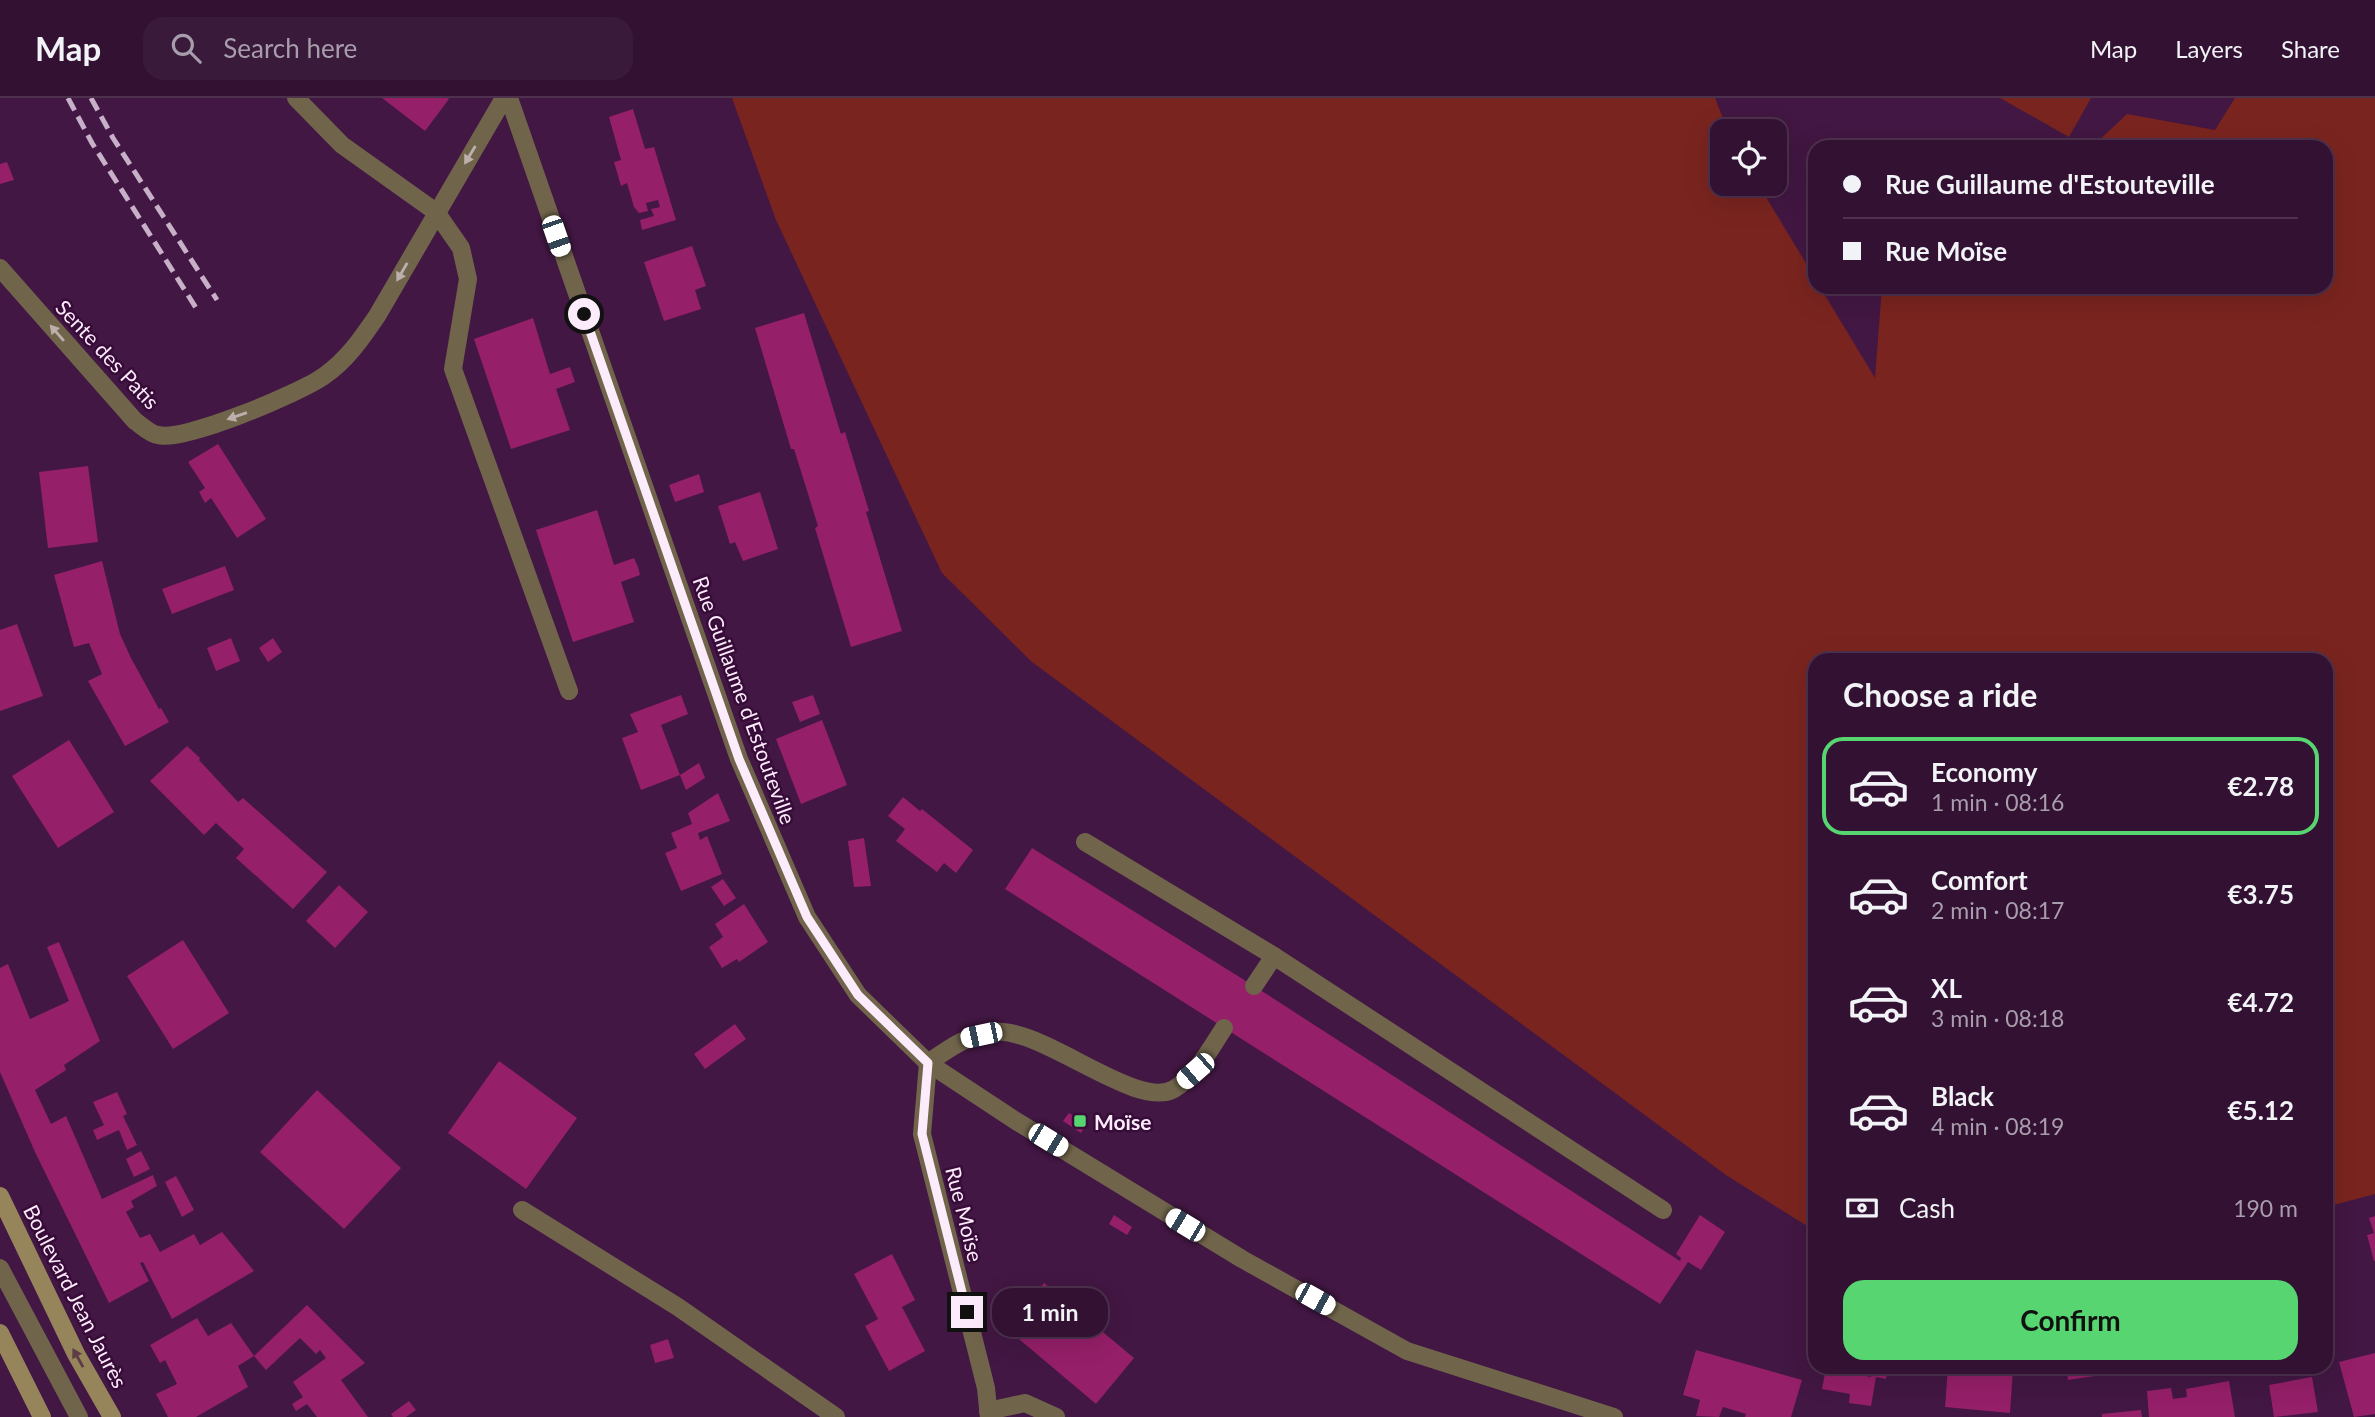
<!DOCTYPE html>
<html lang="en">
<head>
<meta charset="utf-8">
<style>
	body { margin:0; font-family:Lato,sans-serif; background:#3a1a3a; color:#f1f3f6; height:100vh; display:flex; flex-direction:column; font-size:26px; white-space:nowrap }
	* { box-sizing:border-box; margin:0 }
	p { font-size:23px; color:#a89dac }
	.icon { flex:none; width:38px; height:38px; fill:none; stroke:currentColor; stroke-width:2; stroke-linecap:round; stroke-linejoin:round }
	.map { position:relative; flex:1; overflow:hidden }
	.sheet { position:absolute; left:1808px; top:555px; width:525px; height:721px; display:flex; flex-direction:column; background:#321132; border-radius:21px; box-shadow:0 7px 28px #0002,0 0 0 2px #4d314d }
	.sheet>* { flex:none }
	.top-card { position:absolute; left:1808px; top:42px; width:525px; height:154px; border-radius:21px; box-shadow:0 7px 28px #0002,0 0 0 2px #4d314d; display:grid; align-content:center; height:154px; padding:0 35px; background:#321132 }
	.buttons { position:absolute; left:1710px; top:21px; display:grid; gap:14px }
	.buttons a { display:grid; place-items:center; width:77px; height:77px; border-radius:14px; background:#321132; box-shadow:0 7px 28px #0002,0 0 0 2px #4d314d; font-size:35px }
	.end { position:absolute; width:32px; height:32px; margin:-16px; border:9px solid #fcebfb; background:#111; box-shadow:0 0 0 4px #111 }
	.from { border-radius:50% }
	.bubble { position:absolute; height:49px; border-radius:21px; background:#321132; box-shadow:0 7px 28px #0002,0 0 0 2px #4d314d; font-size:23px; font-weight:700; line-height:49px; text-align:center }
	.car { position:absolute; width:21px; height:42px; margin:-21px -10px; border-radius:9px; box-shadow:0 0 5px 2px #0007; background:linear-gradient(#fff 24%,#345 0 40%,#fff 0 76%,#345 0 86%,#fff 0) }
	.top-card b { display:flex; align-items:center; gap:24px; height:66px; font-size:26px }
	.top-card b+b { border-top:2px solid #4d314d }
	.top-card i { width:18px; height:18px; background:#f1f3f6 }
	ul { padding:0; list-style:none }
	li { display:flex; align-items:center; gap:21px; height:98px; margin:0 14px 10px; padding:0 21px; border:4px solid transparent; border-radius:21px }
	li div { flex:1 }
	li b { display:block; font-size:26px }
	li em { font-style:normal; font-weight:700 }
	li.selected { border-color:#57d570 }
	li>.icon { width:63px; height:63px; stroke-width:1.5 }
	h2 { padding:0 35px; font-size:32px; line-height:84px }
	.pay { display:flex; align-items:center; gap:18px; height:77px; padding:0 35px; font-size:26px }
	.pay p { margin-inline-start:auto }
	.action { display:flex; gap:14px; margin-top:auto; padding:14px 35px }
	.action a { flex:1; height:80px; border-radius:21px; background:#57d570; color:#111; font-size:28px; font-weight:700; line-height:80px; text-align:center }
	header { display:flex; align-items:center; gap:42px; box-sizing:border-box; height:98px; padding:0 35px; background:#321132; border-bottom:2px solid #4d314d }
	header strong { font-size:33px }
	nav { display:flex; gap:38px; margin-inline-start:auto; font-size:24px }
	.search { width:490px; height:63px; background:#3a1a3a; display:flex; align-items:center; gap:18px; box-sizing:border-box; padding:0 24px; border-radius:21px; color:#a89dac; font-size:26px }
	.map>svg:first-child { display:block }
	.green { fill:#7a241f }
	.building { fill:#951f69 }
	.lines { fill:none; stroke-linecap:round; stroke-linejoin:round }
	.service { stroke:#70654b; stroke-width:18 }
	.minor { stroke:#70654b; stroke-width:18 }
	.secondary { stroke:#96845a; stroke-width:18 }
	.rail { stroke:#c8b0c8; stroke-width:5; stroke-dasharray:14 7; stroke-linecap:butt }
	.oneway { fill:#bdafac }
	.oneway2 { fill:#5d3c46 }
	.route { stroke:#fcebfb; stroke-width:9 }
	.poi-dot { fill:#57d570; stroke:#370c38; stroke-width:2.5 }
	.labels { text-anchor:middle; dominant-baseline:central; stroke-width:5; stroke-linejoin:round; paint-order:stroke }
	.street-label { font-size:21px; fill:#fcebfb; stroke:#370c38 }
	.poi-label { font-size:21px; font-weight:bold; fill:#fcebfb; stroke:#370c38; text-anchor:start }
</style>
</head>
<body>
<header>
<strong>Map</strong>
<div class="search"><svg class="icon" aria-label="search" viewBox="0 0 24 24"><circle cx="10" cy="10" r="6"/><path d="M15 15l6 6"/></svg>Search here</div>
<nav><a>Map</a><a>Layers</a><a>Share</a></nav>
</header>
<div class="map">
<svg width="2375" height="1319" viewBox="0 0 2375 1319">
	<rect width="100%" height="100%" fill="#421743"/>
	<g class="green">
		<path d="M732,0H1715L1728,33H1722V86H1758L1815,180V189H1820L1875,280L1882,189H2326V49H2092L2127,16L2215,32L2235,0H2375V1096L2326,1109V562H1815V1133L1726,1077L1032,564L942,475L776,122Z"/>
		<path d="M2000,0H2091L2069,39Z"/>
	</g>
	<g class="building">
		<path d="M382,0H448L449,1L425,33Z"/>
		<path d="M633,11L645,51L654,49L676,122L642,132L640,122L654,118L651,111L660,109L658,102L646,105L648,113L639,115L634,109L627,85L621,88L614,64L621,62L609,19Z"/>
		<path d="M7,64L14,82L0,86V66Z"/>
		<path d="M692,148L706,188L695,192L701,211L664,223L644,164Z"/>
		<path d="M804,215L841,336L845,334L869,413L866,414L902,533L851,549L815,430L818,428L794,351H791L755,230Z"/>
		<path d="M533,220L550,276L570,269L575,284L556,291L570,332L511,351L474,241Z"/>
		<path d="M218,346L266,421L237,440L211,400L205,405L199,394L205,390L188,364Z"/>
		<path d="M88,368L98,444L48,450L39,374Z"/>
		<path d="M699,376L704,394L675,404L669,387Z"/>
		<path d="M760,394L778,451L743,463L735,444L730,446L718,408Z"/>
		<path d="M597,412L614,467L634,460L638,469L640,477L621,484L634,524L573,544L536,432Z"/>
		<path d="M102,463L120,536L131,560L159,611L161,610L169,624L125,648L88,583L102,576L89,545L74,549L54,477Z"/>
		<path d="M225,468L234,492L172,516L162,491Z"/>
		<path d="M17,526L43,598L0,613V532Z"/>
		<path d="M231,540L240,563L216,573L207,550Z"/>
		<path d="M273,540L282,554L268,564L259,550Z"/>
		<path d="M681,597L688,616L661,627L680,677L641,692L622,640L638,634L630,616Z"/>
		<path d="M813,597L820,616L800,624L792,604Z"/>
		<path d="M822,622L847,687L801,706L776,641Z"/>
		<path d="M69,642L114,714L58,750L12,678Z"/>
		<path d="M187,648L200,660L199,662L238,704L243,700L327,774L293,811L236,760L244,751L216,725L204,737L150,683Z"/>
		<path d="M699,665L705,680L686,692L680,677Z"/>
		<path d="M718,695L730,723L698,735L700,742L707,738L722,776L681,793L665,755L677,750L671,735L692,726L688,715Z"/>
		<path d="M903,699L920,713L922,711L973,752L956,775L944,765L937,774L896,743L905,731L888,718Z"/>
		<path d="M864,740L871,788L854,789L848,743Z"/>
		<path d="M1032,750L1254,888L1680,1163L1681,1160L1676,1156L1700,1117L1725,1134L1701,1172L1688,1164L1660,1206L1005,791Z"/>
		<path d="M723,781L736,800L724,808L711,789Z"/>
		<path d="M339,787L368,814L335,850L306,823Z"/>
		<path d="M744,806L768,844L739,864L737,861L722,870L709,849L723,839L715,826Z"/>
		<path d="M183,842L229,915L173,951L127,878Z"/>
		<path d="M59,844L100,943L64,967L66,972L35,992L51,1026L66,1018L102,1101L153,1077L157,1088L131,1103L134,1109L126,1114L140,1140L150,1136L160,1154L194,1136L200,1147L222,1134L254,1173L172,1221L143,1164L140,1165L149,1183L109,1205L35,1054L0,974V870L8,866L30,921L69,903L47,849Z"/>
		<path d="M735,926L746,941L705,971L694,956Z"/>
		<path d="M499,963L577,1020L526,1091L448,1035Z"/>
		<path d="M317,992L401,1070L344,1131L260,1054Z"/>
		<path d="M117,994L127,1016L123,1018L137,1047L127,1052L119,1032L97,1042L93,1032L104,1027L93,1004Z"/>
		<path d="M1069,1015L1086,1026L1081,1035L1063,1023Z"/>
		<path d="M141,1053L150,1071L134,1079L126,1061Z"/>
		<path d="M176,1078L194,1112L182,1119L165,1084Z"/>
		<path d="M1114,1117L1132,1129L1127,1137L1109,1126Z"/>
		<path d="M2375,1118V1163H2374L2367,1137L2374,1135L2369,1120Z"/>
		<path d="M892,1156L915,1202L902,1209L925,1253L889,1273L865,1228L878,1221L854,1176Z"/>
		<path d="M1044,1185L1134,1260L1096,1306L1007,1231Z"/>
		<path d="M307,1207L365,1265L341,1282L368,1319H317L307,1306L296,1313L292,1306L303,1299L293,1284L326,1260L320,1252L316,1256L300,1240L266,1272L254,1258Z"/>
		<path d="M197,1220L208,1238L231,1225L254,1258L238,1268L248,1289L196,1319H168L156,1296L177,1286L165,1262L160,1265L150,1247Z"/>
		<path d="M668,1241L674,1260L655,1265L650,1247Z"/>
		<path d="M1696,1252L1802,1282L1791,1319H1745L1746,1316L1723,1309L1719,1319L1696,1318L1700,1302L1683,1297Z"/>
		<path d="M2375,1255V1316L2354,1319L2339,1264Z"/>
		<path d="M1873,1269H1888L1886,1281L1876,1279L1871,1308L1849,1305L1850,1296L1822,1291L1826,1270L1871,1279Z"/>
		<path d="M1948,1269L2013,1271L2010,1315L1945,1309Z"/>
		<path d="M2066,1269H2134L2135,1272L2068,1282Z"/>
		<path d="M2312,1279L2318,1314L2274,1319L2269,1287Z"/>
		<path d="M2229,1283L2235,1319H2149L2147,1293L2171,1290L2173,1301L2187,1299L2186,1291Z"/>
		<path d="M409,1303L416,1312L406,1319H393L391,1316Z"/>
		<path d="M2141,1312L2142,1319H2102V1316Z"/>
	</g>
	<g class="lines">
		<g class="service">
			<path d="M436,114L461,150L468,181L453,271L569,593"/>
			<path d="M1085,744L1274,858L1663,1112"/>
			<path d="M1254,888L1274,858"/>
			<path d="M928,965C951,949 967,937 995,934C1042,929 1137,1013 1174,991C1196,978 1210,951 1224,930"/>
			<path d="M522,1112L678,1209L836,1319"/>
			<path d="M0,1170L79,1319"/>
			<path d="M988,1313L1025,1305L1056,1319"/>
		</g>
		<g class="minor">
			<path d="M296,0L342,47L436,114"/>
			<path d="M509,0L739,661L807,819L858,897L928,965L1016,1023L1242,1161L1407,1253L1614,1319"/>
			<path d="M0,170L135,323C141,327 150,336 158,337C184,344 300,295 324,278C347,262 362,240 377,218L504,0"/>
			<path d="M928,965L922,1036L986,1290L989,1319"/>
		</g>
		<g class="secondary">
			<path d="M0,1098L76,1256L112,1319"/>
			<path d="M0,1235L42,1319"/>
		</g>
		<g class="rail">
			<path d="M68,0L92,45L198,213"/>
			<path d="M91,0L113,40L217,202"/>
		</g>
	</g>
	<defs><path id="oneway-solid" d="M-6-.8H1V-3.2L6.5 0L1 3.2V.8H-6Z" transform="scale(1.75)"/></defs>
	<g class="oneway">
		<use href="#oneway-solid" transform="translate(470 57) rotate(121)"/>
		<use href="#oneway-solid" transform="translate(402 174) rotate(120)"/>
		<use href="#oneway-solid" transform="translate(57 235) rotate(-131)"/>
		<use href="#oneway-solid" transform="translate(237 318) rotate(161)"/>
	</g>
	<use class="oneway2" href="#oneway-solid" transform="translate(78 1260) rotate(-119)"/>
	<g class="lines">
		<path class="route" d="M584,216L739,661L807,819L858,897L928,965L922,1036L967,1214"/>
	</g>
	<rect class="poi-dot" x="1073" y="1016" width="14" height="14" rx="3.5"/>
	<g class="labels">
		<g class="street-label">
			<text transform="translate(108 256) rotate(47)">Sente des Patis</text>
			<text transform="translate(745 602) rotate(70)">Rue Guillaume d'Estouteville</text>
			<text transform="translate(965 1116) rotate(76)">Rue Moïse</text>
			<text transform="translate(76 1198) rotate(63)">Boulevard Jean Jaurès</text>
		</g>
		<g class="poi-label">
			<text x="1094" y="1023">Moïse</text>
		</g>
	</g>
</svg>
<div class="buttons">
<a><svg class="icon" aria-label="locate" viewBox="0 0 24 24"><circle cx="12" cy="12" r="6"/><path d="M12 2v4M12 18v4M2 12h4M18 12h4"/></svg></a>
</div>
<i class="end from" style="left:584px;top:216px"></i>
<i class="end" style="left:967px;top:1214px"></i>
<div class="bubble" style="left:992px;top:1190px;width:116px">1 min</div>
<i class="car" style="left:556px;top:138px;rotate:161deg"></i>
<i class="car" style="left:981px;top:937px;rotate:258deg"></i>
<i class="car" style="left:1195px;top:973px;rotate:229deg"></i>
<i class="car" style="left:1048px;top:1042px;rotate:121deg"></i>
<i class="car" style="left:1185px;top:1127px;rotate:301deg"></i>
<i class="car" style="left:1315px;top:1201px;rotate:119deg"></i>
<div class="top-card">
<b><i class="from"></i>Rue Guillaume d'Estouteville</b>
<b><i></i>Rue Moïse</b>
</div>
<section class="sheet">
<h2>Choose a ride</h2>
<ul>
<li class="selected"><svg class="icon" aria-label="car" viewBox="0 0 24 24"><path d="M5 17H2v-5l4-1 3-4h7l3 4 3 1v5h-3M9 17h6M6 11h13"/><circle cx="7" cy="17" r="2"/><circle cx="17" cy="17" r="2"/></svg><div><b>Economy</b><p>1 min · 08:16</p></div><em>€2.78</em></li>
<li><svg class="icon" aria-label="car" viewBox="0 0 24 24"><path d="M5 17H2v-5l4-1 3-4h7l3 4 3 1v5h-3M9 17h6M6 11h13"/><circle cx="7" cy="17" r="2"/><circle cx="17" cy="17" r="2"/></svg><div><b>Comfort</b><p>2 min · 08:17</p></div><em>€3.75</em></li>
<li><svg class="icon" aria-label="car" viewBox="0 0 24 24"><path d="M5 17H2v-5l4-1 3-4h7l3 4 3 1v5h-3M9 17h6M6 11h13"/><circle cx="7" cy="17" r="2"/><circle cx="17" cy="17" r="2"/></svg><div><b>XL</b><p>3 min · 08:18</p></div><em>€4.72</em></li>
<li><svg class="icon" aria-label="car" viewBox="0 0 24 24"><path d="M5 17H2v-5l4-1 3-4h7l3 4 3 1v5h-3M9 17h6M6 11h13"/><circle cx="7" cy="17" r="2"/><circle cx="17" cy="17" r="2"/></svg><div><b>Black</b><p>4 min · 08:19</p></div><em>€5.12</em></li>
</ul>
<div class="pay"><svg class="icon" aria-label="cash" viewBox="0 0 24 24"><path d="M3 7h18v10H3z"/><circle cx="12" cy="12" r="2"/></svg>Cash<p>190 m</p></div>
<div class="action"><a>Confirm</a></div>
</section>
</div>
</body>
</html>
